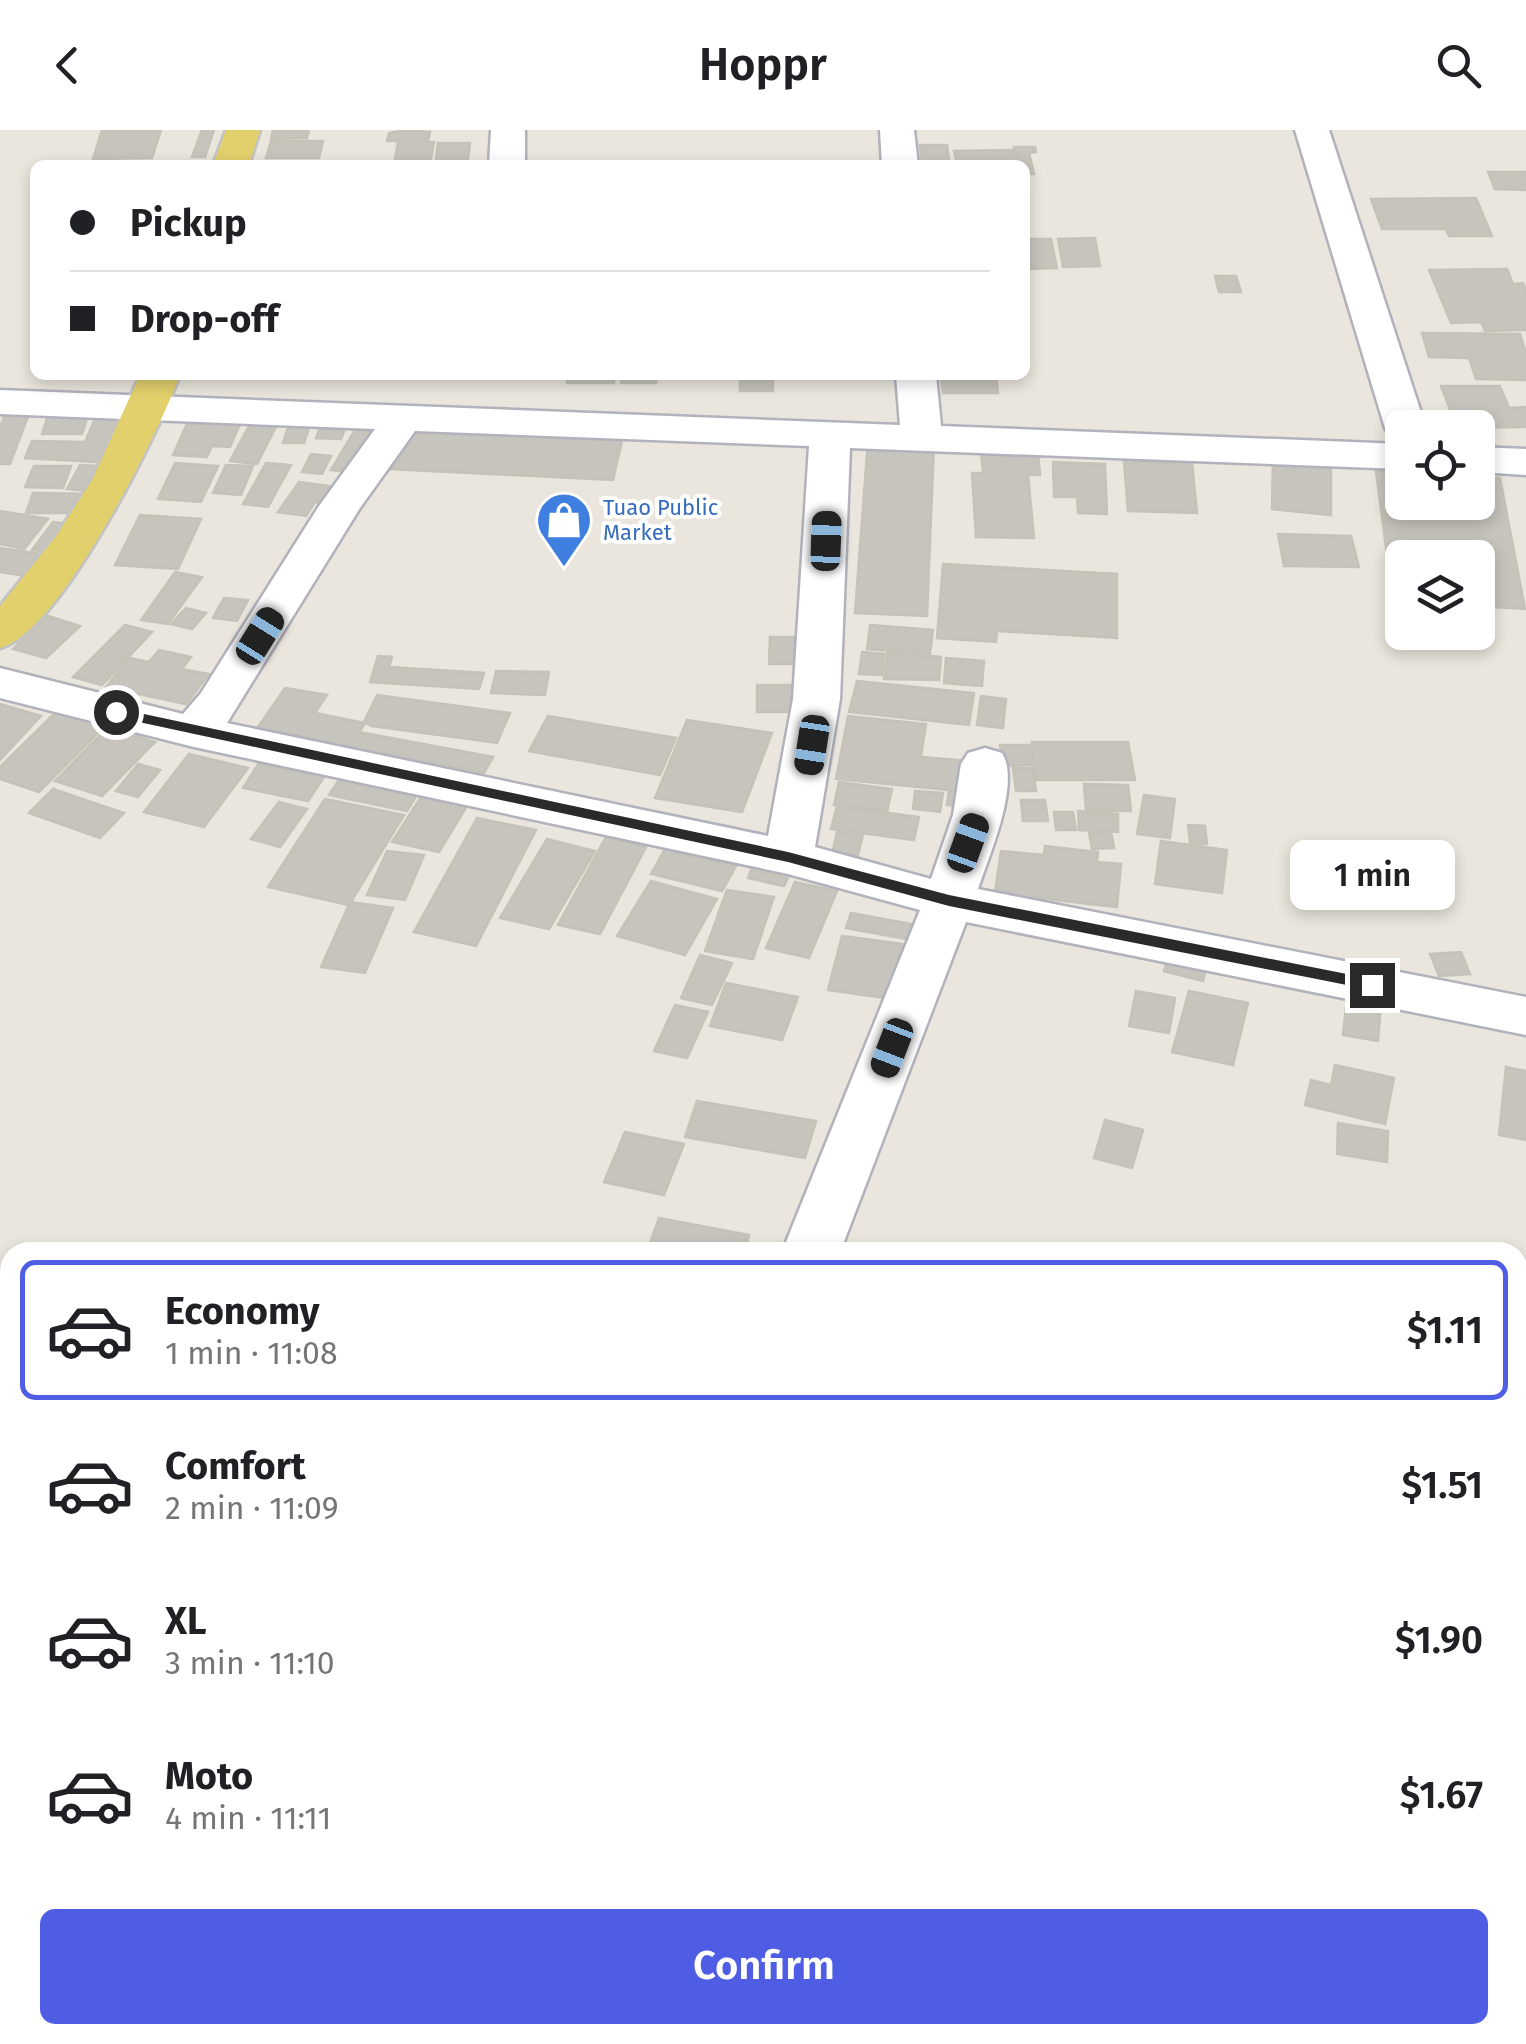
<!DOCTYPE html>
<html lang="en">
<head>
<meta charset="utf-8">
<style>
	body { margin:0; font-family:"Fira Sans",sans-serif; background:#f6f6f6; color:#202124; height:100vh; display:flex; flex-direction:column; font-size:38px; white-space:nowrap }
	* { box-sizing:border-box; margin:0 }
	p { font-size:32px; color:#757577 }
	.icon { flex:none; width:55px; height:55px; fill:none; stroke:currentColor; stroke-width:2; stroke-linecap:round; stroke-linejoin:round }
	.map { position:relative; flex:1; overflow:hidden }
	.drawer { position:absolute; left:0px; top:1112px; width:1528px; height:802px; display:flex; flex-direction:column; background:#fff; border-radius:30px 30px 0 0; box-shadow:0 5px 15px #0003 }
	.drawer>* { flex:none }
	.top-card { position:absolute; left:30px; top:30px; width:1000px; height:220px; border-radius:15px; box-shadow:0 5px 15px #0003; display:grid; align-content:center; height:220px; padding:0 40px; background:#fff }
	.buttons { position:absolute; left:1385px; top:280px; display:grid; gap:20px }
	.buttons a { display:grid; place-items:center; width:110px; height:110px; border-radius:15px; background:#fff; box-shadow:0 5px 15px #0003; font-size:50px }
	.end { position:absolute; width:45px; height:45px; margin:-22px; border:12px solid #2a2a2a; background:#fff; box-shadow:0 0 0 5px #fff }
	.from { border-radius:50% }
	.bubble { position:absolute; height:70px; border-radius:15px; background:#fff; box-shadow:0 5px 15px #0003; font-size:32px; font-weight:600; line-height:70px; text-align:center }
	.car { position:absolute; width:30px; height:60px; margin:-30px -15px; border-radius:12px; box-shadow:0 0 8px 2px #0007; background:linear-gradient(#222 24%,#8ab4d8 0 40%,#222 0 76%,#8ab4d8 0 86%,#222 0) }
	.top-card b { display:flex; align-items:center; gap:35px; height:95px; font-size:38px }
	.top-card b+b { border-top:2px solid #e0e0e0 }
	.top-card i { width:25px; height:25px; background:#202124 }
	ul { padding:18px 0 0; list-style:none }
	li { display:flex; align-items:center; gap:30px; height:140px; margin:0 20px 15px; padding:0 20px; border:5px solid transparent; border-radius:15px }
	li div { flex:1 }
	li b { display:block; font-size:38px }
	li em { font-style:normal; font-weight:600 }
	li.current { border-color:#4f5de5 }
	li>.icon { width:90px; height:90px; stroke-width:1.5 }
	.button { display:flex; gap:20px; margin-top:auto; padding:20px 40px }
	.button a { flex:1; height:115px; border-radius:15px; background:#4f5de5; color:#fff; font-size:40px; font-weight:600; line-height:115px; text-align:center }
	header { display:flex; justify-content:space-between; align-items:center; height:130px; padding:0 40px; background:#fff; font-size:45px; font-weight:600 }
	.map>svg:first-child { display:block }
	.building { fill:#c6c4bc; stroke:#c5c2b7; stroke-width:2.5 }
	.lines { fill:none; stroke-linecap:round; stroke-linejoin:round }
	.minor-casing { stroke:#b1b2bc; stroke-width:5 }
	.major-casing { stroke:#c3c3c3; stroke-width:5 }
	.minor { fill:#fff; fill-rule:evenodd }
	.major { fill:#e1d06c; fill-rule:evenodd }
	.route { fill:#2a2a2a }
	.labels { text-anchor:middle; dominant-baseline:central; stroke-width:8; stroke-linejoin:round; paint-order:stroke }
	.far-shop-label { font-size:22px; fill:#366cbe; stroke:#fff; text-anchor:start }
</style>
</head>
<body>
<header><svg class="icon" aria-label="back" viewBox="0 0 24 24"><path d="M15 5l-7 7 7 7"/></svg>Hoppr<svg class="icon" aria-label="search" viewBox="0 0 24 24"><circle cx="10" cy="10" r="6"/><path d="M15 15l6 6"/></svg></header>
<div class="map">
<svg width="1526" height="1914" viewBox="0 0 1526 1914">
	<rect width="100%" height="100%" fill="#eae6dd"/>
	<g class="building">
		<path d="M102,0H161L152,28L93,29Z"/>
		<path d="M202,0H214L205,27H192Z"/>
		<path d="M273,0H309L307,8L271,9Z"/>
		<path d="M404,0L430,2L428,11H387L389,3Z"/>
		<path d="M271,11H323L319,28H266Z"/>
		<path d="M398,12H434L431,29H395Z"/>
		<path d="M438,13H470L468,29H436Z"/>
		<path d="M920,15H947L950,35H922Z"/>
		<path d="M1014,17H1035L1036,22L1029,23L1034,44H1025V35H1018Z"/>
		<path d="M1013,20L1016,35H957L954,21Z"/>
		<path d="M1488,42H1526V60L1495,59Z"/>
		<path d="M1476,68L1492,106H1449L1446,99H1382L1371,69Z"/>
		<path d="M1095,108L1100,136L1063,137L1058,109Z"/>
		<path d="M1025,109H1051L1057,138L1025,139Z"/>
		<path d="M1507,139L1513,154L1523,153L1526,160V200L1485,201L1481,192L1451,193L1429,140Z"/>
		<path d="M1215,146H1236L1241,162H1219Z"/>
		<path d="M1422,203L1520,204L1526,223V250L1476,249L1469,228L1429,227Z"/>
		<path d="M568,245H615L614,253H567Z"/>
		<path d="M622,245H657L656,253H621Z"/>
		<rect x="740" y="245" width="33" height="16"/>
		<path d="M941,245H996L998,263H943Z"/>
		<path d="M1441,256H1500L1509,278L1526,277V297L1457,298Z"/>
		<path d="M50,280H90L82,304H42Z"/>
		<path d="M98,282L133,283L113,333L25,328L32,311L85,312Z"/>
		<path d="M5,284H29L10,334H0V298Z"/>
		<path d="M191,285L243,287L230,317L212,316L207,327L173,325Z"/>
		<path d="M255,285L281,287L257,334L230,331Z"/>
		<path d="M324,288L349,289L341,309L316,308Z"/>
		<path d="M290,291L311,292L304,313H283Z"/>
		<path d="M359,293L382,296L355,343L331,340Z"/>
		<path d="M405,294L624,302L613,350L390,339Z"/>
		<path d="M868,311L934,313L927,486L855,483Z"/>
		<path d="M981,323L1038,324L1040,345H1028L1034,408L976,407L972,343H983Z"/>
		<path d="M311,324L331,326L322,344L302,342Z"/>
		<path d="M1273,328L1331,333V385L1272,379Z"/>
		<path d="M1124,331L1192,333L1197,383L1128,381Z"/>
		<path d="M1053,332L1105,334L1107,384L1078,383L1077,367H1054Z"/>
		<path d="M175,333L218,336L201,372L158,369Z"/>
		<path d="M266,333L291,335L268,377L243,374Z"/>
		<path d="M80,335L113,337L100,362L67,359Z"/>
		<path d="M226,335L253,336L241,365L213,363Z"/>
		<path d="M34,336H71L63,358L25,357Z"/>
		<path d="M1376,341L1402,343V372H1478V347L1500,348L1525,479L1478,476V428H1402V471H1393Z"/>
		<path d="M299,352L343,358L333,375L315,372L306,386L278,382Z"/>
		<path d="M33,363L96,364L89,383H26Z"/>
		<path d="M0,381L48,389L24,419L0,414Z"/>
		<path d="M140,385L201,389L178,439L115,435Z"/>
		<path d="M53,392L77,395L57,423L32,420Z"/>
		<path d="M1278,404L1351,406L1359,437L1284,436Z"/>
		<path d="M0,418L47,425L31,447L0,442Z"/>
		<path d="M943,434L1117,444V508L997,501L996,512L937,508Z"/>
		<path d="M175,442L202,447L168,494L141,490Z"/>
		<path d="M224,468L248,470L237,491L213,488Z"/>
		<path d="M186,478L206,483L192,499L171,494Z"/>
		<path d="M48,486L80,496L46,528L13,519Z"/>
		<path d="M125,495L152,502L102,555L73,547Z"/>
		<path d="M870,495L933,500L930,524L867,519Z"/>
		<path d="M770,507H810V534H769Z"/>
		<path d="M159,520L191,527L182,539L209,544L186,574L106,557L129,528L149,532Z"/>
		<path d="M862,522L884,524L882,545L859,544Z"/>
		<path d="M887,523L941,527L939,550L884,549Z"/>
		<path d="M378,526L392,527L389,537L484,543L479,559L370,552Z"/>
		<path d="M946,528L984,531L982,556L944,553Z"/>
		<path d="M496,541L549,542L545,565L491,563Z"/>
		<path d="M857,551L974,563L969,595L849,582Z"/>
		<rect x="757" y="555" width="45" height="27"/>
		<path d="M285,558L327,565L315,583L365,593L359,602L493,627L484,643L256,600Z"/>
		<path d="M377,565L510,583L497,613L372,596L364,592Z"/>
		<path d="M981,566L1006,569L1003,598L977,595Z"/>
		<path d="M0,574L41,586L0,630Z"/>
		<path d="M57,581L105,596L39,662L0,649V637Z"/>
		<path d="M548,586L676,608L660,645L529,621Z"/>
		<path d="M848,586L926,594L921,627L981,632L975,678L947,675L949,660L836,649Z"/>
		<path d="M687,590L772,603L742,682L655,668Z"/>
		<path d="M108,597L155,612L102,666L55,651Z"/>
		<path d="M1032,612H1128L1135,650H1036Z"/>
		<path d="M1000,615H1030L1033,635L1003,636Z"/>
		<path d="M189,624L248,638L204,697L144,682Z"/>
		<path d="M259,633L324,647L308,671L243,658Z"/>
		<path d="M138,634L160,640L138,667L116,661Z"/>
		<path d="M1013,638H1033L1036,661H1016Z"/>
		<path d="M341,647L418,663L407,681L329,665Z"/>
		<path d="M839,652L892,659L887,682L834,675Z"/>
		<path d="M1084,654L1128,655L1131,681H1086Z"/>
		<path d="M53,659L124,683L100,708L29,683Z"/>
		<path d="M915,661L943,663L940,682L913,679Z"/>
		<path d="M423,664L468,674L439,722L392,712Z"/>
		<path d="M1144,665L1175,669L1170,708L1137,704Z"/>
		<path d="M325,669L404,685L349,775L268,757Z"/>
		<path d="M1021,670H1045L1048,691H1023Z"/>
		<path d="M279,672L307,679L280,717L251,709Z"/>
		<path d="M837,676L919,687L914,710L831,699Z"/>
		<path d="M1078,681L1118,684V702L1079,700Z"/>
		<path d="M1054,682H1073L1076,700H1056Z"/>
		<path d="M477,688L536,700L476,816L414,802Z"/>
		<path d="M1188,695L1205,696L1207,714L1190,713Z"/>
		<path d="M837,702L863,705L857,728L832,725Z"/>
		<path d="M1111,702L1114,718L1092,719L1089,703Z"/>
		<path d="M606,707L646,717L600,804L558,795Z"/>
		<path d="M547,709L595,721L549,799L500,788Z"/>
		<path d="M1161,711L1227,720L1222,763L1155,754Z"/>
		<path d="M1045,716L1098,722L1097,732L1121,734L1117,777L995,763L1001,721L1044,725Z"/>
		<path d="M665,719L736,736L722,761L651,744Z"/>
		<path d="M387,721L424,725L405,770L367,765Z"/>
		<path d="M751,740L788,748L784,756L748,748Z"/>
		<path d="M651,751L717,769L685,825L617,806Z"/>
		<path d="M795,752L837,761L809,828L766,818Z"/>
		<path d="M727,760L774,767L753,829L705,821Z"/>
		<path d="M350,772L393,778L365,843L321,837Z"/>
		<path d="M851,783L922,796L918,811L846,798Z"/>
		<path d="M842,806L911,815L899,870L828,860Z"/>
		<path d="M1461,822L1470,844L1439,846L1430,824Z"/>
		<path d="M700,825L732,833L712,875L681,868Z"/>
		<path d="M1167,830L1206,840L1203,851L1164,841Z"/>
		<path d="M726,853L798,867L782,910L710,896Z"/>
		<path d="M1136,861L1175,868L1169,903L1129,896Z"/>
		<path d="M1189,861L1248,873L1233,935L1172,922Z"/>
		<path d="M1347,868L1381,874L1378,911L1343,905Z"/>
		<path d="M675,875L708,882L687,928L654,921Z"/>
		<path d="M1335,935L1394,948L1385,994L1305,975L1311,950L1331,955Z"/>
		<path d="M1506,937L1526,941V1010L1499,1005Z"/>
		<path d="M697,971L816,991L805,1028L685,1007Z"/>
		<path d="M1105,990L1143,1000L1132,1038L1094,1028Z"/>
		<path d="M1338,993L1388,1001L1387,1032L1337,1024Z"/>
		<path d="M625,1002L684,1014L664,1065L604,1052Z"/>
		<path d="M659,1088L749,1105L744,1122H647Z"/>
		<path d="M1518,1413L1526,1416V1526L1518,1523Z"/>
		<path d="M0,1422L10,1425V1445L0,1460Z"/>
		<path d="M10,1630V1714L0,1712V1650Z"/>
		<path d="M1518,1698L1526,1700V1753L1518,1751Z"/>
		<path d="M0,1738L10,1742V1843L0,1860Z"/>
		<path d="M0,1897L10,1900V1905L31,1909L28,1914H0Z"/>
		<path d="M127,1905H213L236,1914H122Z"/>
	</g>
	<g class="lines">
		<g class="minor-casing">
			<g id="minor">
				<path d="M491,0H525V35H489Z"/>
				<path d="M880,0H914L918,35H882Z"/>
				<path d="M1295,0H1329L1426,298H1402V309L1391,307L1385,298Z"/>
				<path d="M896,245H936L941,296L1402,314V339L850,318L840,569L815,717L931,749L953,685L961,634L968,623L985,618L1002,623C1021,653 989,726 978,759L1526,867V905L966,792L840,1122H782L920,780L788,744L194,617L0,568V538L183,584L201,563L319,376L375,299L0,284V260L900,295ZM415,301L809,316L793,569L768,706L227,593L360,378Z"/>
				<path d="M1478,317L1526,319V345L1478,342Z"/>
				<path d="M320,1905H395L392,1914H316Z"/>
			</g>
		</g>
		<g class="major-casing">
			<g id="major">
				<path d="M226,0H260L249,35H213Z"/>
				<path d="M140,245H180C158,304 60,503 0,518V476L56,406L92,350Z"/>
			</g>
		</g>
		<use href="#minor" class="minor"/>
		<use href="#major" class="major"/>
	</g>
	<path class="route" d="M116,578L788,722L949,765L1372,849L1380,855L1372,860L949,776L788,732L111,586V579Z"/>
	<defs>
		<g id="shop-pin" transform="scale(2.875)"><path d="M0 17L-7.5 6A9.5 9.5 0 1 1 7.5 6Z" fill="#3f7fe0" stroke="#fff"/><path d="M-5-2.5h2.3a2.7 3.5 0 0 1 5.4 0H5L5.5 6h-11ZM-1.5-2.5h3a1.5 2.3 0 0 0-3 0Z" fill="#fff"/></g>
	</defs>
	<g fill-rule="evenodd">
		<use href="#shop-pin" x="564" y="390"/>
	</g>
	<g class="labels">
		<g class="far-shop-label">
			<text x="603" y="377">Tuao Public<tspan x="603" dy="25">Market</tspan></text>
		</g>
	</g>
</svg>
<div class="buttons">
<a><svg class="icon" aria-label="locate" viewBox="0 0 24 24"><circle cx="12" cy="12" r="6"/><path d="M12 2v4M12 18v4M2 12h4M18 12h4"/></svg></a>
<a><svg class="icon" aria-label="layers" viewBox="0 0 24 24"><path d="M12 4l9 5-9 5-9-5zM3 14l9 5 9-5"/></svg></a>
</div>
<i class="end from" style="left:116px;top:582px"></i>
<i class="end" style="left:1372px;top:855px"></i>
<div class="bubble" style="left:1290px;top:710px;width:165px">1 min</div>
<i class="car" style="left:826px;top:411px;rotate:2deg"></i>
<i class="car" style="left:260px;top:506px;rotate:32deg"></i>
<i class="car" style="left:812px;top:615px;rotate:189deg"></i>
<i class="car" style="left:968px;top:713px;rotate:20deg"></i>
<i class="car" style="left:892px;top:918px;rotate:201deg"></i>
<div class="top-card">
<b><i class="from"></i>Pickup</b>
<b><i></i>Drop-off</b>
</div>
<section class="drawer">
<ul>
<li class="current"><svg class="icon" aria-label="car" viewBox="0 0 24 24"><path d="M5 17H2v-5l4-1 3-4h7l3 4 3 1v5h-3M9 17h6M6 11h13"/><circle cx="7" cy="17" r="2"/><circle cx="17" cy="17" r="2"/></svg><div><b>Economy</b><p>1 min · 11:08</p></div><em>$1.11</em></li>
<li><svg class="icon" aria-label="car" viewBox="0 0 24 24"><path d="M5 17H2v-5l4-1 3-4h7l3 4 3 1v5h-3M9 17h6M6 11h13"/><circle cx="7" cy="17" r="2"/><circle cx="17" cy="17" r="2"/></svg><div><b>Comfort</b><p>2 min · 11:09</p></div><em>$1.51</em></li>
<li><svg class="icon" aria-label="car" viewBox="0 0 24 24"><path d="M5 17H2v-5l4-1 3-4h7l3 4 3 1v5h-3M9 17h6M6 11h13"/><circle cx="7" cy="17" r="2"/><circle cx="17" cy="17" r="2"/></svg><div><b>XL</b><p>3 min · 11:10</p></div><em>$1.90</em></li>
<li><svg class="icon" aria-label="car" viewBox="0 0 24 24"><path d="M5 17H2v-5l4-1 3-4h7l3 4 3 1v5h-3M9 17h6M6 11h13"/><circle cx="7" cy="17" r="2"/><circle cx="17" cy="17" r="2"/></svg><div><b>Moto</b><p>4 min · 11:11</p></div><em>$1.67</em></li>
</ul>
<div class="button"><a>Confirm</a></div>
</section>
</div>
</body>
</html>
